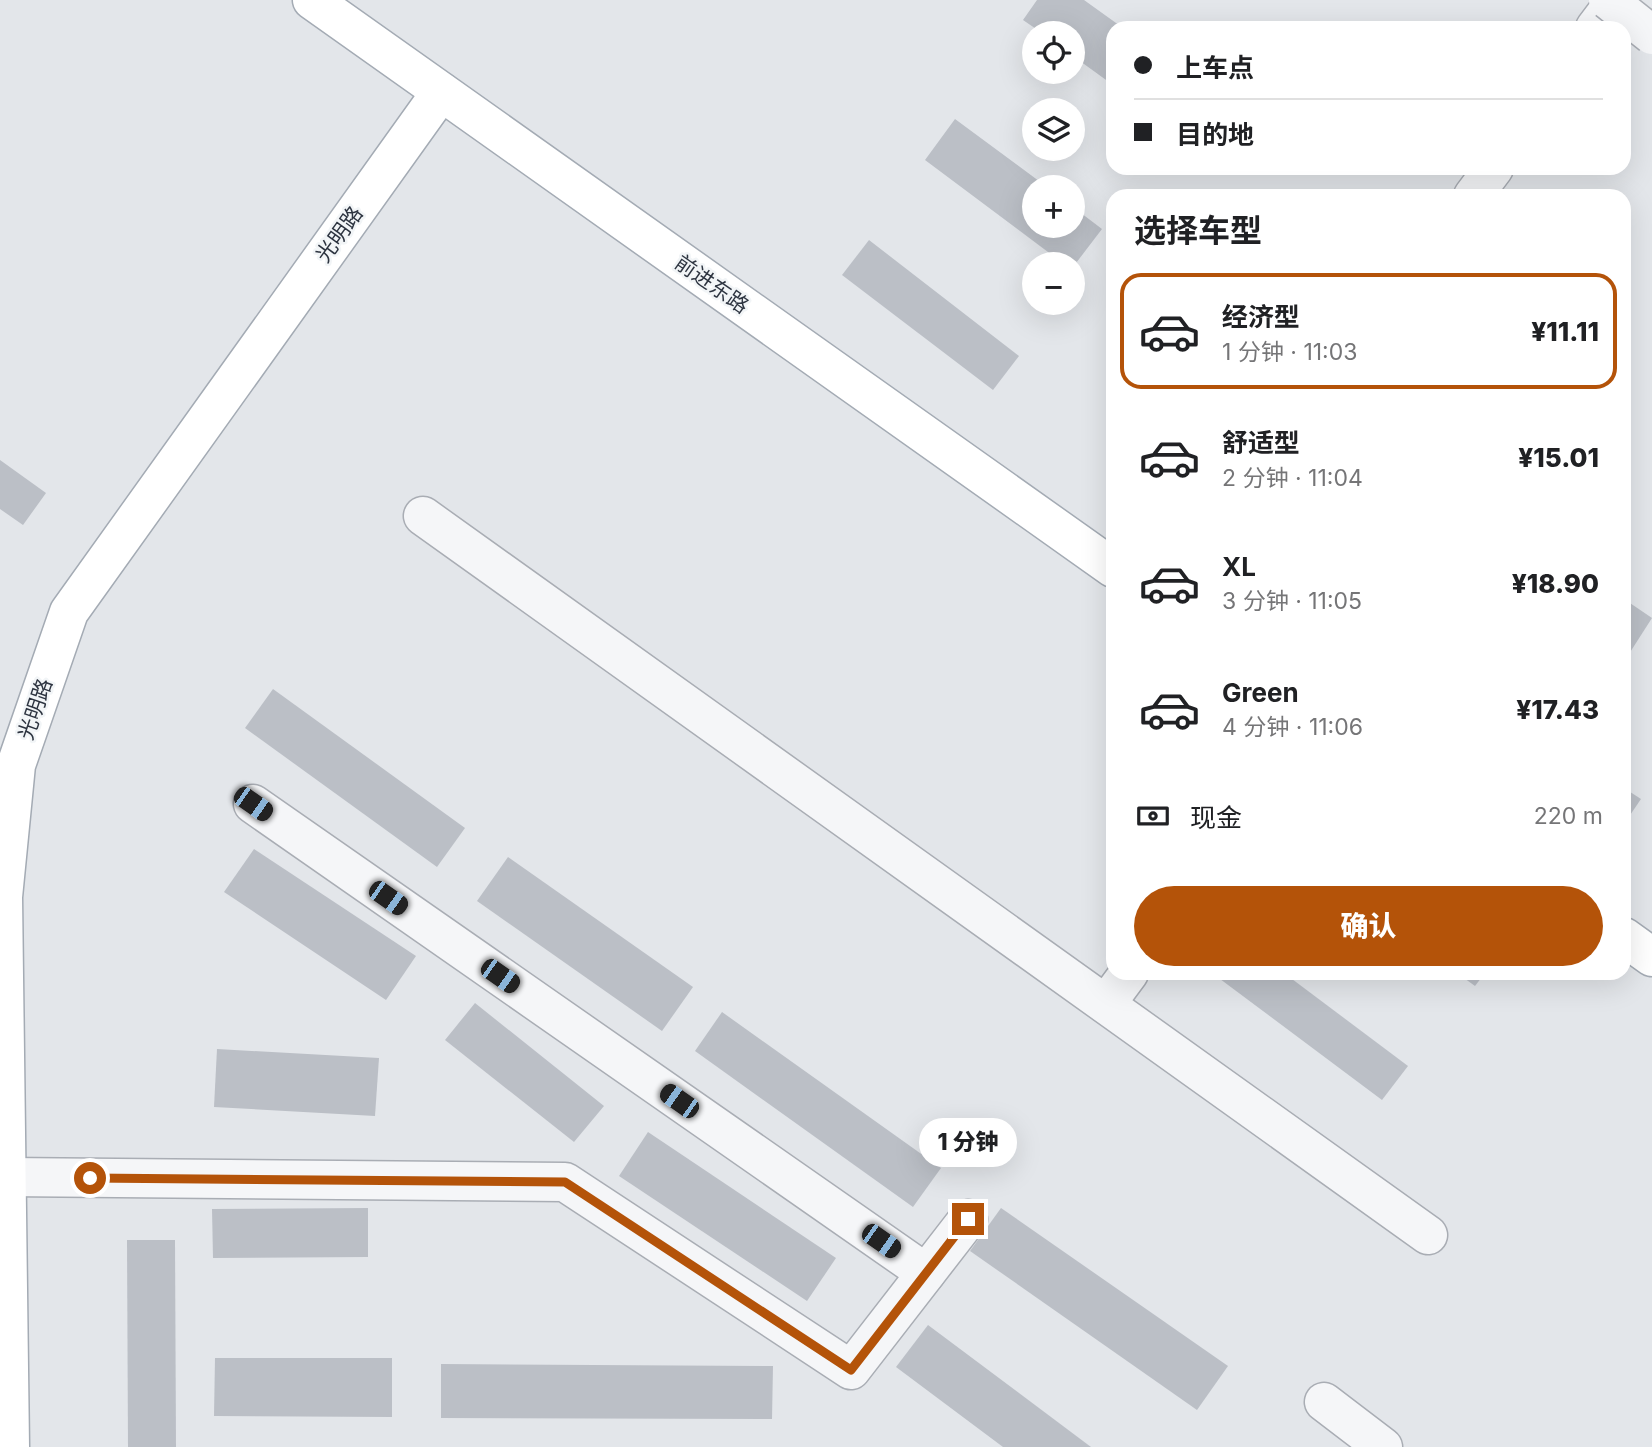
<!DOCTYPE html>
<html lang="zh">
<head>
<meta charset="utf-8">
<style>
	body { margin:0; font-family:Inter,"Noto Sans SC",sans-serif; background:#f2f2f2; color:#202124; height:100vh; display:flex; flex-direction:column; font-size:26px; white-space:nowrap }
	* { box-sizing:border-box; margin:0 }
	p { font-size:23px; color:#757577 }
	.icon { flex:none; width:38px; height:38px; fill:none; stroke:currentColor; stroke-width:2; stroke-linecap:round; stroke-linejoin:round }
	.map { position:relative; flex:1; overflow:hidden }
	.side { position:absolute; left:1106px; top:189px; width:525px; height:791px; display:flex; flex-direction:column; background:#fff; border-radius:21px; box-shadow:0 7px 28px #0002 }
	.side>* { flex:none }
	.hud { position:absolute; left:1106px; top:21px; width:525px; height:154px; border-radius:21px; box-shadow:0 7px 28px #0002; display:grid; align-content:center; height:154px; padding:0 28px; background:#fff }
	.fabs { position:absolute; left:1022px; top:21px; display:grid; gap:14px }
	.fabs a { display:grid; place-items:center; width:63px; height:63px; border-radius:50%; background:#fff; box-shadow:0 7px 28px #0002; font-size:35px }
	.end { position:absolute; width:32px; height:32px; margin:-16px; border:9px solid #b45309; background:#fff; box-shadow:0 0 0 4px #fff }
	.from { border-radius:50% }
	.bubble { position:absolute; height:49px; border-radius:24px; background:#fff; box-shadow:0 7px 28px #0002; font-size:23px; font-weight:800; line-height:49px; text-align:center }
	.car { position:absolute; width:21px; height:42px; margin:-21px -10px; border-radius:9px; box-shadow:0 0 5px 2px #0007; background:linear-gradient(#222 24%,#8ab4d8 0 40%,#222 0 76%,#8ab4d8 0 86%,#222 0) }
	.hud b { display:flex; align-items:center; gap:24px; height:66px; font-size:26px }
	.hud b+b { border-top:2px solid #e0e0e0 }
	.hud i { width:18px; height:18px; background:#202124 }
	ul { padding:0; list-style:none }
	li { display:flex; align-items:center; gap:21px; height:116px; margin:0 14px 10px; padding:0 14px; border:4px solid transparent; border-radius:21px }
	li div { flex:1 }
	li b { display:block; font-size:26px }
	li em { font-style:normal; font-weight:800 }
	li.active { border-color:#b45309 }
	li>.icon { width:63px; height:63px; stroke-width:1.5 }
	h2 { padding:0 28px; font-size:32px; line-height:84px }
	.pay { display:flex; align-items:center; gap:18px; height:77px; padding:0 28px; font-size:26px }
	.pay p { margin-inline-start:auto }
	.action { display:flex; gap:14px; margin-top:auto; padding:14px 28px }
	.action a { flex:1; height:80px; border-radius:42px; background:#b45309; color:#fff; font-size:28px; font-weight:800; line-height:80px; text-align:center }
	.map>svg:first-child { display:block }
	.building { fill:#bbbfc6 }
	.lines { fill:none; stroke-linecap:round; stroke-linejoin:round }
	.minor-casing { stroke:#a9adb4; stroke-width:41 }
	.major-casing { stroke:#a4abb4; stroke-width:41 }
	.minor { stroke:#f5f6f8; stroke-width:38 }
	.major { stroke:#fff; stroke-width:38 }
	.minor-bridge-casing { stroke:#a9adb4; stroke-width:41; stroke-linecap:butt }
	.minor-bridge { stroke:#f5f6f8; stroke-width:38 }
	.route { stroke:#b45309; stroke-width:9 }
	.labels { text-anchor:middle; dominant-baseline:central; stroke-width:5; stroke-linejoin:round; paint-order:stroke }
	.street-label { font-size:21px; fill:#2d3440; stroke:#f2f5f7 }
</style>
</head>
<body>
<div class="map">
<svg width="1652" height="1447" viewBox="0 0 1652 1447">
	<rect width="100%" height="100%" fill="#e3e6ea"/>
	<g class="building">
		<path d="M1037,0H1084L1123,28H1113V85L1073,56V33H1042L1023,20Z"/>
		<path d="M955,119L1047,187H1034V226H1073V207L1102,229L1073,267V264H1064L925,160Z"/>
		<path d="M869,240L1019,356L993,390L842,275Z"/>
		<path d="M0,460L46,493L23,525L0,509Z"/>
		<path d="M1624,599L1652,618L1627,657L1624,654Z"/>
		<path d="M273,689L465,828L437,867L245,728Z"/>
		<path d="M1624,788L1641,799L1624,824Z"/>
		<path d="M254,849L416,956L386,1000L224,892Z"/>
		<path d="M508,857L693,987L662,1031L477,901Z"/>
		<path d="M1212,973H1284L1408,1066L1382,1100Z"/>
		<path d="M1457,973H1485L1475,986Z"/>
		<path d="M475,1003L604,1106L574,1142L445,1040Z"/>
		<path d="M722,1012L941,1168L913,1207L695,1051Z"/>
		<path d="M217,1049L379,1058L375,1116L214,1107Z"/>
		<path d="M648,1132L836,1258L807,1301L619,1176Z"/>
		<path d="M368,1208V1257L213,1258L212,1209Z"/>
		<path d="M1001,1208L1228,1366L1197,1410L970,1251Z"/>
		<path d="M127,1240H175L176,1447H128Z"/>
		<path d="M928,1325L1091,1447H1003L896,1367Z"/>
		<path d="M215,1358H392V1417L214,1416Z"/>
		<path d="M441,1364L773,1366L772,1419L441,1418Z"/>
	</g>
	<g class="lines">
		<g class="minor-casing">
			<g id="minor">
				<path d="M1595,28L1616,0"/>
				<path d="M1473,196L1494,168"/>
				<path d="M423,516L1428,1235"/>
				<path d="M253,804L926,1273"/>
				<path d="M1106,1004L1129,973"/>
				<path d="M6,1177L565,1182L851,1370L968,1219"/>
				<path d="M1324,1402L1383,1447"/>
			</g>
		</g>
		<g class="major-casing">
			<g id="major">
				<path d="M312,0L1113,568"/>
				<path d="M1624,937L1652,957"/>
				<path d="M10,1447L3,897L16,765L69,612L441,92"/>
			</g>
		</g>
		<use href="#minor" class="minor"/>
		<use href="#major" class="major"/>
		<g class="minor-bridge-casing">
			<path id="minor-bridge" d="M1608,0L1652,35"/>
		</g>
		<use href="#minor-bridge" class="minor-bridge"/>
	</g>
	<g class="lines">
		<path class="route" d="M90,1178L565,1182L851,1370L968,1219"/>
	</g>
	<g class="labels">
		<g class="street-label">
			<text transform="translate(339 234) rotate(-54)">光明路</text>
			<text transform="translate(712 284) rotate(35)">前进东路</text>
			<text transform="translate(35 709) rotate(-71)">光明路</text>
		</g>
	</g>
</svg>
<div class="fabs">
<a><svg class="icon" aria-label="locate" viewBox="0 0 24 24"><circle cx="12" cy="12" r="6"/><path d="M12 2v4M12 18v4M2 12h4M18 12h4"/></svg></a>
<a><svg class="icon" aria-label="layers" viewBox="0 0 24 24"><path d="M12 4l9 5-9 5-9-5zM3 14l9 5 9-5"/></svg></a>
<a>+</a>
<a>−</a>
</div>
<i class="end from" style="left:90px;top:1178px"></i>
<i class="end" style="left:968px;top:1219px"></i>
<div class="bubble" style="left:919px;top:1118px;width:98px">1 分钟</div>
<i class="car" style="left:253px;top:804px;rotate:125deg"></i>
<i class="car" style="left:388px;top:898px;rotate:125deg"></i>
<i class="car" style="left:500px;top:976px;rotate:125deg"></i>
<i class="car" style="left:679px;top:1101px;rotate:305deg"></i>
<i class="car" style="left:881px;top:1241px;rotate:125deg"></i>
<div class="hud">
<b><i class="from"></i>上车点</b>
<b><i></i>目的地</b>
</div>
<section class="side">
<h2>选择车型</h2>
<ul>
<li class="active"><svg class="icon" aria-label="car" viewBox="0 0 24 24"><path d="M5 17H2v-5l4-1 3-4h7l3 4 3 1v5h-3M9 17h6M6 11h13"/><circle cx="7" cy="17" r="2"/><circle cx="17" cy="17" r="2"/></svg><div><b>经济型</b><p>1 分钟 · 11:03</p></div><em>¥11.11</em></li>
<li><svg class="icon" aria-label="car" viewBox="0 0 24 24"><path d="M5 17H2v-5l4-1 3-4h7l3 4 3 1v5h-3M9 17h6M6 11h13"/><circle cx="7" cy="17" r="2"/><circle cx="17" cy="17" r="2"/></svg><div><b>舒适型</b><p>2 分钟 · 11:04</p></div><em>¥15.01</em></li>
<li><svg class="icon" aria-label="car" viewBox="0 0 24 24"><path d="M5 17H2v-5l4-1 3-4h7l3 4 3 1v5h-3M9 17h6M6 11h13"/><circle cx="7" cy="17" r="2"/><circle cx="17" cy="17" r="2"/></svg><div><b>XL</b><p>3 分钟 · 11:05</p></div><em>¥18.90</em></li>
<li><svg class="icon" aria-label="car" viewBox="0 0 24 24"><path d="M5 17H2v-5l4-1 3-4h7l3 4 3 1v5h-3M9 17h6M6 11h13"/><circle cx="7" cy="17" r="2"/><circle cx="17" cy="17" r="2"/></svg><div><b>Green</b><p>4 分钟 · 11:06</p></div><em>¥17.43</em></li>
</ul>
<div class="pay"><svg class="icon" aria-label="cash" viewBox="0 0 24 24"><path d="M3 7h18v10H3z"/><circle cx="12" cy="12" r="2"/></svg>现金<p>220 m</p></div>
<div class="action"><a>确认</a></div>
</section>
</div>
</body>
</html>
